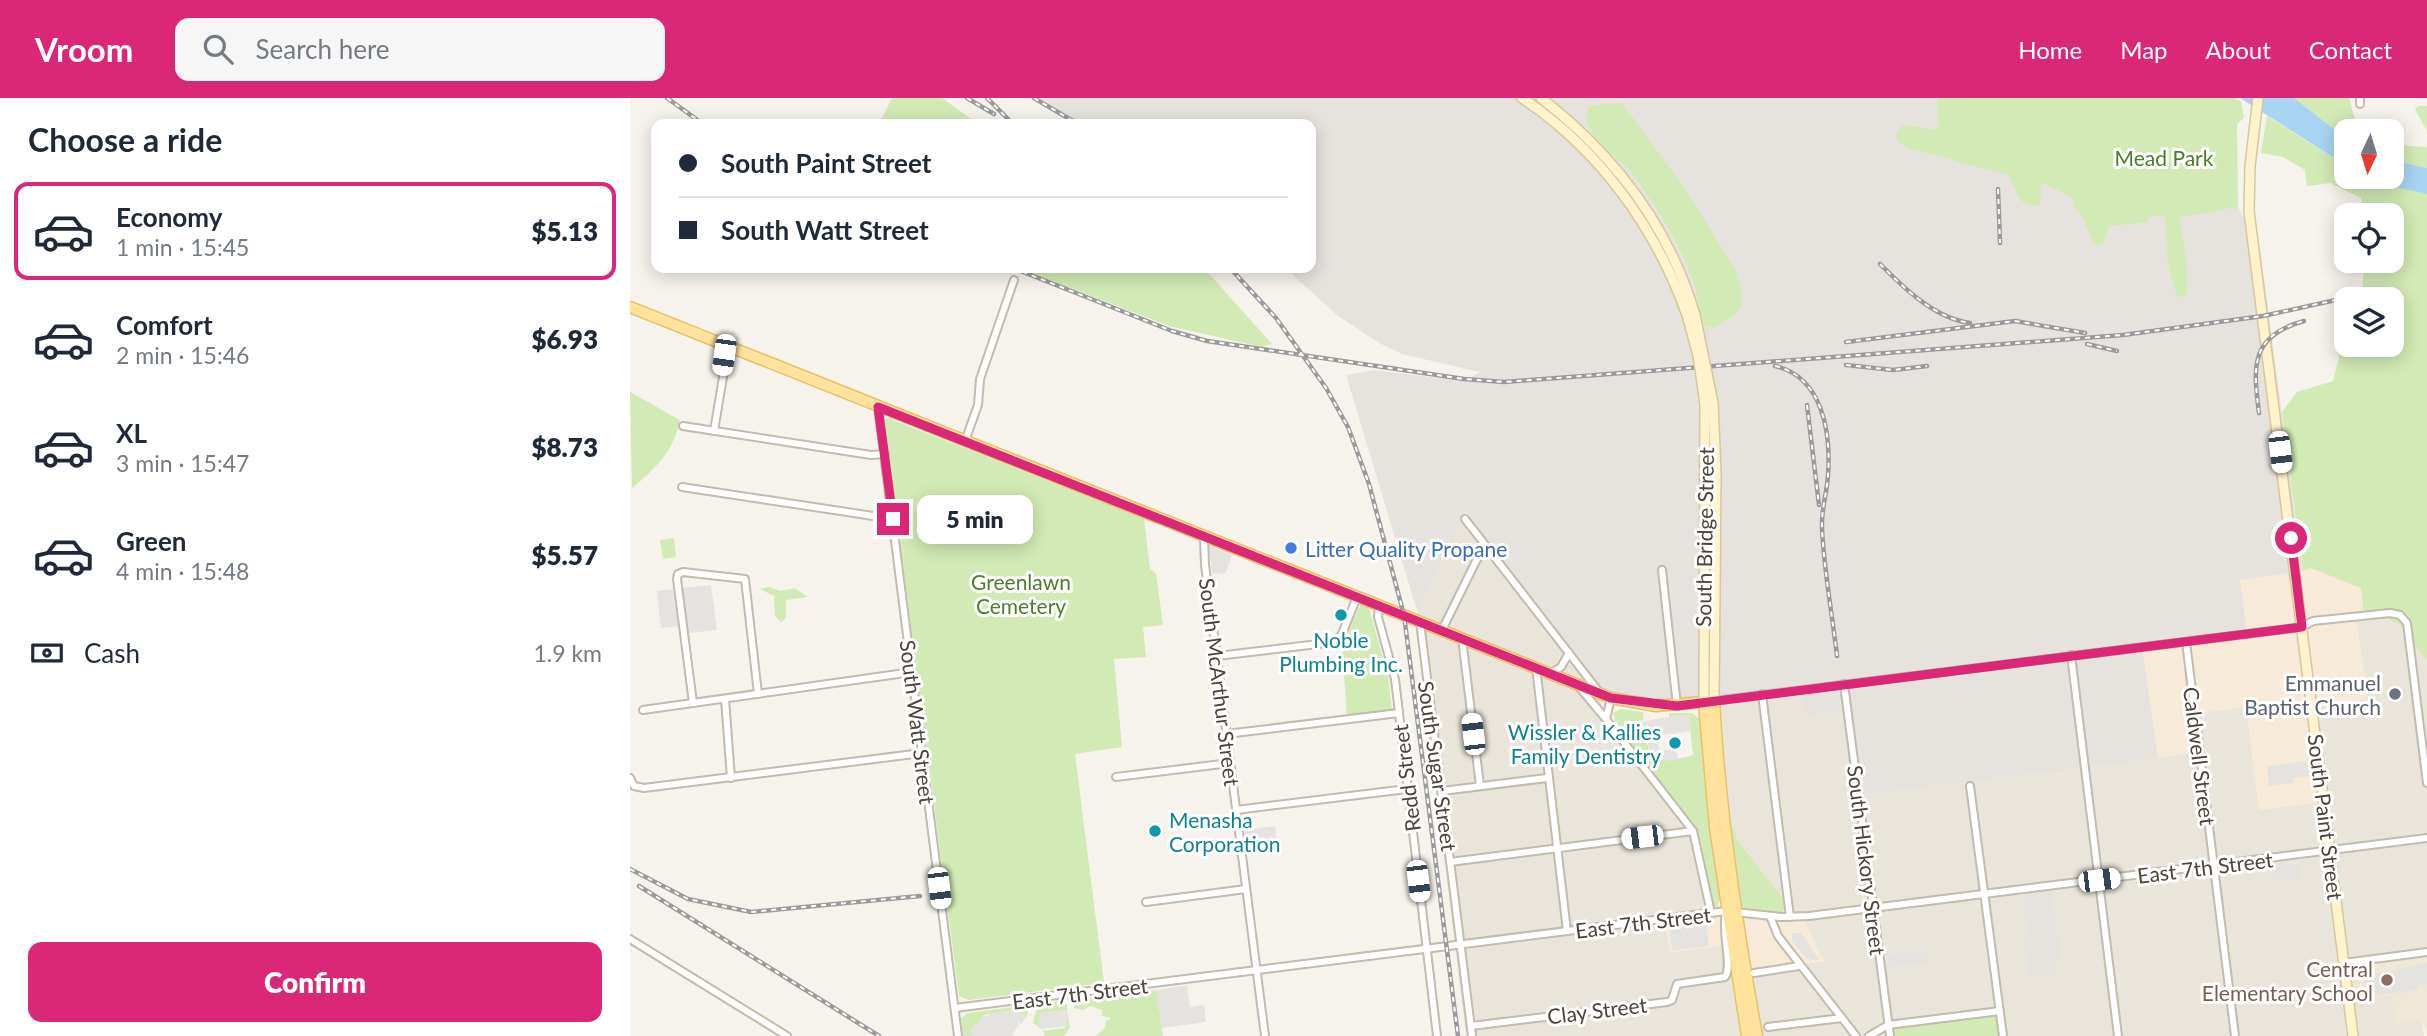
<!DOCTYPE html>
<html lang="en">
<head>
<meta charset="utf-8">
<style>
	body { margin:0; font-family:Lato,sans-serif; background:#f6f6f7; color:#1f2937; height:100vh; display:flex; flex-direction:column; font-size:26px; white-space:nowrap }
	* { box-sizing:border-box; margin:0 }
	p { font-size:23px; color:#747a83 }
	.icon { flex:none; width:38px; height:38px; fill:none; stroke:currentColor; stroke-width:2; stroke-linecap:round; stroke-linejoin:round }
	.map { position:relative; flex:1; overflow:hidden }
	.panel { display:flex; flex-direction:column; background:#fff; width:630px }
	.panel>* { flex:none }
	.hud { position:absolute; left:21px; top:21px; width:665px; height:154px; border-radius:14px; box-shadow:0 4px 18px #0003; display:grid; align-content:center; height:154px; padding:0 28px; background:#fff }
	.needle { width:46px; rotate:184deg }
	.fabs { position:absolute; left:1704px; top:21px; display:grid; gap:14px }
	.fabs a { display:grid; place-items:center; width:70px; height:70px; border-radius:14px; background:#fff; box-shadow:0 4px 18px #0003; font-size:35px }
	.end { position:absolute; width:32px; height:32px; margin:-16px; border:9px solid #db2777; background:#fff; box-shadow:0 0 0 4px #fff }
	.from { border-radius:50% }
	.bubble { position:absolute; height:49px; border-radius:14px; background:#fff; box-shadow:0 4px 18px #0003; font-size:23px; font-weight:800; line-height:49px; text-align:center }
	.car { position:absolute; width:21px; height:42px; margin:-21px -10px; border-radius:9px; box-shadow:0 0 5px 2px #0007; background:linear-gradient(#fff 24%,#345 0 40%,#fff 0 76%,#345 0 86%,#fff 0) }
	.hud b { display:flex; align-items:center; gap:24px; height:66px; font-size:26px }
	.hud b+b { border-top:2px solid #e0e1e3 }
	.hud i { width:18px; height:18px; background:#1f2937 }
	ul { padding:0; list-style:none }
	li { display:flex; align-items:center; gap:21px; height:98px; margin:0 14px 10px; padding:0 14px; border:4px solid transparent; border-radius:14px }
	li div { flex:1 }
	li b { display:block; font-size:26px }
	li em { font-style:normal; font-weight:800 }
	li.current { border-color:#db2777 }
	li>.icon { width:63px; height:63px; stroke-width:1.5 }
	h2 { padding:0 28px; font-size:32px; line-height:84px }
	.pay { display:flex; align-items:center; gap:18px; height:77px; padding:0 28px; font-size:26px }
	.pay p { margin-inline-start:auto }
	.cta { display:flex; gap:14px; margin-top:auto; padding:14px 28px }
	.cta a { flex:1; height:80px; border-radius:14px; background:#db2777; color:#fff; font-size:28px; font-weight:800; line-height:80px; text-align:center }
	header { display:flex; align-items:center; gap:42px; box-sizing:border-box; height:98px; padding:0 35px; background:#db2777; color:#fff }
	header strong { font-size:33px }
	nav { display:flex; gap:38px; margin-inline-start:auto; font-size:24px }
	.search { width:490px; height:63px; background:#f6f6f7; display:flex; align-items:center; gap:18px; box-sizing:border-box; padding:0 24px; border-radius:14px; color:#747a83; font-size:26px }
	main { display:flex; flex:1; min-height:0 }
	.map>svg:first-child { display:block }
	.residential { fill:#eae5da }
	.commercial { fill:#f7ead8 }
	.industrial { fill:#e6e2dd }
	.education { fill:#efe8d6 }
	.green { fill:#d2eab5 }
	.parking { fill:#e5e3e0 }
	.water { fill:#a9d4f2 }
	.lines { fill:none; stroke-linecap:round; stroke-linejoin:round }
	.minor-casing { stroke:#c2bbae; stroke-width:10 }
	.secondary-casing { stroke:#d6c79b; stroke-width:12 }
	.primary-casing { stroke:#e6c16a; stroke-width:13 }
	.minor { stroke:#fff; stroke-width:6 }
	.secondary { stroke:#fff3cd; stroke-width:9 }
	.primary { stroke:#ffe39c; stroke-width:10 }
	.rail-casing { stroke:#9a9a9a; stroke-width:4.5 }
	.rail { stroke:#fff; stroke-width:2; stroke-dasharray:5; stroke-linecap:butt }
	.secondary-bridge-casing { stroke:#d6c79b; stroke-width:12; stroke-linecap:butt }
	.secondary-bridge { stroke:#fff3cd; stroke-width:9 }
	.route { stroke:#db2777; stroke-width:9 }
	.shop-dot { fill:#3f7fe0; stroke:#fff; stroke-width:2.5 }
	.culture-dot { fill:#0f9aa8; stroke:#fff; stroke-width:2.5 }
	.worship-dot { fill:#6b7280; stroke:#fff; stroke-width:2.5 }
	.education-dot { fill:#8d6e63; stroke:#fff; stroke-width:2.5 }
	.labels { text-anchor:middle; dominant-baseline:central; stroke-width:6; stroke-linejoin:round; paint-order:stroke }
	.park-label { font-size:21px; fill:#4a7f2a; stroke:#fff }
	.street-label { font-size:21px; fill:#4b4439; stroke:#fff }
	.shop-label { font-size:21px; fill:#366cbe; stroke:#fff; text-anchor:start }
	.culture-label { font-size:21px; fill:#0d838f; stroke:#fff }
	.worship-label { font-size:21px; fill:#5b616d; stroke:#fff; text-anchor:end }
	.education-label { font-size:21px; fill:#785e54; stroke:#fff; text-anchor:end }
</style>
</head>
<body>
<header>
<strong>Vroom</strong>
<div class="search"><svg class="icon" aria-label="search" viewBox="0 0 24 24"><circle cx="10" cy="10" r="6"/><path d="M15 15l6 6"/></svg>Search here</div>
<nav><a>Home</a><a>Map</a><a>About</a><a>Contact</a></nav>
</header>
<main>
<section class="panel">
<h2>Choose a ride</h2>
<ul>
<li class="current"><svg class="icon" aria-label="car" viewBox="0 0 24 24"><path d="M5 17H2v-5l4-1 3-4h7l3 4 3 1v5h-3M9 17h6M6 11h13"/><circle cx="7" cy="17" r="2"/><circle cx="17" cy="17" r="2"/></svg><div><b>Economy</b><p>1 min · 15:45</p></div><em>$5.13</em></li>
<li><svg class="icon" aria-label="car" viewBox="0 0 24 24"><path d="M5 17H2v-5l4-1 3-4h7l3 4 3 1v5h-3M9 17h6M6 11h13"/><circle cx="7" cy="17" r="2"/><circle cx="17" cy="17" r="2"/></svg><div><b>Comfort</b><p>2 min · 15:46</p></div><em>$6.93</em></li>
<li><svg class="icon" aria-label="car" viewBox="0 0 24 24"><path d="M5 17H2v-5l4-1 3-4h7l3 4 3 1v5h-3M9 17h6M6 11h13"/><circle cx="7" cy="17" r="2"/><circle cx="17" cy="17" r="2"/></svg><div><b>XL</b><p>3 min · 15:47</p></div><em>$8.73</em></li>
<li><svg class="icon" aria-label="car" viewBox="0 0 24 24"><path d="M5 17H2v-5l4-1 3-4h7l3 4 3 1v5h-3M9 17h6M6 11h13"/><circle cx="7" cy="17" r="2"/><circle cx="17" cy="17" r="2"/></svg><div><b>Green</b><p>4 min · 15:48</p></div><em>$5.57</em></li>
</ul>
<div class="pay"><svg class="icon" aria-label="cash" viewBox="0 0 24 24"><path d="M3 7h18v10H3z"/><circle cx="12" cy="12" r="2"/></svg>Cash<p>1.9 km</p></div>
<div class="cta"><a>Confirm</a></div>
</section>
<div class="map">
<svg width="1797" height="938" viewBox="0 0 1797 938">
	<rect width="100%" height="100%" fill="#f6f3ec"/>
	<g class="residential">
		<path d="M834,414L971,594L972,621L1062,734L1080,818L1040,854L1098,847L1115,938H836L786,528L788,516Z"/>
		<path d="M1770,517L1797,556V854L1761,898L1792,922L1794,938H1131L1119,873L1193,863L1173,821L1152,823L1109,814L1087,605L1171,593L1216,612L1227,698L1569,654L1565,615L1617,609L1630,712L1682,610L1737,598L1726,518Z"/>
	</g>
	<g class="commercial">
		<path d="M1699,462L1731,488L1734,518L1726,519L1737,598L1734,601L1683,610L1694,704L1629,712L1616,609L1565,615L1570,654L1528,660L1511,549L1610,482L1673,473Z"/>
		<path d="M1109,814L1152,823L1173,821L1194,863L1119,873L1114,845L1040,855L1035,824Z"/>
	</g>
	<g class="industrial">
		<path d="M410,0H1307L1309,39L1543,121L1608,109L1630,151L1673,473L1610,482L1617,536L1512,549L1528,660L1226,698L1216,612L1174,618L1171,593L1087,605L1019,604L971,594L835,414L788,516L716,277L745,272L834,283L850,274L772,256L751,246L708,218L655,170H681V26H449Z"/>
		<path d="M1421,787L1430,856L1422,875L1399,879L1394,839L1398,838L1392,790Z"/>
	</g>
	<path class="education" d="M1797,854V938L1792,922L1765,925L1761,898L1719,904L1714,865Z"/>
	<g class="green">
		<path d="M262,0H312L348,26H249Z"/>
		<path d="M1307,0H1604L1611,3L1614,20L1607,26L1608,109L1549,120C1553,135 1561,185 1555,199L1547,198L1538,167L1535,119L1521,117L1517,124L1479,128L1472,147H1464L1453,120L1442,107L1444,100L1412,85L1410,108C1384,108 1390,94 1378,77L1278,50L1268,43L1266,36L1273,27L1308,32Z"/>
		<path d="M1664,0H1719L1728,33H1717V41Z"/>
		<path d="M989,5L994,8L1056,92L1106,173C1118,206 1113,215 1083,230L1075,228C1068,212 1068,193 1061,177C1046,139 1026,108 1002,75C989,58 945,34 959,8Z"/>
		<path d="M1789,8H1797V33L1785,11Z"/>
		<path d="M1637,18L1717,68V79C1744,79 1770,90 1797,96V562L1779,540L1778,532L1750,516L1734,518L1731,490L1681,470L1673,473L1652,314L1667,294L1703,283L1709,260L1705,247L1717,238V247H1762V201H1722L1732,199L1734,163H1762V117H1733L1731,100L1700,85L1677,88L1675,72L1653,59L1631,55Z"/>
		<path d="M1762,47L1797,49V70L1762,62Z"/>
		<path d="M388,170H574L642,246L632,249L539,228Z"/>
		<path d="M0,294L50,322C43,354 26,370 2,390Z"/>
		<path d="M257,320L514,420L520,471L526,476L533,527L513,529L516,559L484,561L492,649L445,656L474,885L338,902L329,898L254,322Z"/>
		<path d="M44,440L46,459L33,461L30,442Z"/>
		<path d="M139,489L151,493L165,490L178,499L156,502V520L151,524L145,518L144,498L130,491Z"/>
		<path d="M730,507L739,510L758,578L762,612L717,618L712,548Z"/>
		<path d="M991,611L1013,614L1014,621L1008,624L1021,656L1048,661L1063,657L1059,617L1039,619V615H1062L1070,621L1091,800L1087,809L1083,808L1067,732L986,627L983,615Z"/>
		<path d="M1100,731H1105L1107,742L1154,802L1153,815L1120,813L1112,808Z"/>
		<path d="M527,892L533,938H466L475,930L476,923L481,920L472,918V912L460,908L453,912L444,910L447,901Z"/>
		<path d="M433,903L437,907V916L433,912L410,920L412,931L403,925L408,905Z"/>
		<path d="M397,907L399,911L396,919L386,913L354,917L341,933L343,938H333L331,920L338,915Z"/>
		<path d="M1367,918L1369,938H1264V931Z"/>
		<path d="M435,923H439L440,929L434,938H414L415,935L412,933L435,930Z"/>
	</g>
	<g class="parking">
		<path d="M579,448L602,457L595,476L582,475Z"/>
		<path d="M81,487L87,532L58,535L52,490Z"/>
		<path d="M43,491L48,528L31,530L27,493Z"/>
		<path d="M1059,616L1061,633L1025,638L1030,653L1046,651L1048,662L1032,663L1024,660L1008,624Z"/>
		<path d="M1679,663L1681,678L1663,680V685L1639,688L1637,668Z"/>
		<path d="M645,728L647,745L617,749L614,732Z"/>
		<path d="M1669,765L1671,780L1643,784L1641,769Z"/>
		<path d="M1076,823L1079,848L1042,853L1039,828Z"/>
		<path d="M1162,835H1171L1189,862L1177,861L1162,843Z"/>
		<path d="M1297,852L1298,864L1260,869L1258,857Z"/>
		<path d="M1797,865V886L1788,887V892L1736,899L1733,878Z"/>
		<path d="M557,887L560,909L574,907L576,924L532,930L527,892Z"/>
		<path d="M382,912L397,918L390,927V925L386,922L389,926L382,938H343L340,934L354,917L357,919L362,915Z"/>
		<path d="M433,912L434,916L438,914L439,923H435L436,928L412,931L409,926L410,914Z"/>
	</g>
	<g class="water">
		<path d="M1610,0H1664L1717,41V68Z"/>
		<path d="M1762,62L1797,70V96L1753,86L1738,79H1762Z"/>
	</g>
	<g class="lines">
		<g class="minor-casing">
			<g id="minor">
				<path d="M1730,6V0"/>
				<path d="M248,309L328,938"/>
				<path d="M53,328L241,357L255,356"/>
				<path d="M84,333L98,249"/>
				<path d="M335,343L348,307L350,281L384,182"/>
				<path d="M52,389L263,421"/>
				<path d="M835,421L969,594"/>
				<path d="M574,439L575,467L635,938"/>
				<path d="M1032,472L1047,608"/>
				<path d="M749,508L748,519L765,581L807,938"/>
				<path d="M790,524L842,938"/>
				<path d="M812,532L854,447"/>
				<path d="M832,540L850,688"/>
				<path d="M1556,544L1605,938"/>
				<path d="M1441,557L1488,938"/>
				<path d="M587,558L705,544L712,536L727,499"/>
				<path d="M906,569L937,833"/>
				<path d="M921,575L931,569L939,555"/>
				<path d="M1214,586L1260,938"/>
				<path d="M950,590L976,621"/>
				<path d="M1132,596L1160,819"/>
				<path d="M981,600L976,621L1063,733L1081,815"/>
				<path d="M95,601L101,680"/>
				<path d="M1084,603L1672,529L1683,523L1760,515L1770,517L1777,525L1797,685"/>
				<path d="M63,605L47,481L48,476L53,474L115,481L128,596"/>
				<path d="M13,612L282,574"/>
				<path d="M596,636L769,615"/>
				<path d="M486,679L600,665"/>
				<path d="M0,680L4,688L14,690L292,655"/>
				<path d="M1340,688L1373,938"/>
				<path d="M812,693L917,680"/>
				<path d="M606,712L777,691"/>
				<path d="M820,764L1063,733"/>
				<path d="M516,804L616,791"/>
				<path d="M1140,818L1148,838L1226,938"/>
				<path d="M0,841L157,938"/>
				<path d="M1714,865L1797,854"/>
				<path d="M1124,875L1169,868"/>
				<path d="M325,910L1096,813L1151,819L1179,818L1797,740"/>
				<path d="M841,928L1037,904L1042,902L1047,886L1095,879C1103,868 1091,833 1096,815"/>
				<path d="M1138,929L1212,920"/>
				<path d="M1239,938L1258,927L1370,913"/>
			</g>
		</g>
		<g class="secondary-casing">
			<g id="secondary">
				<path d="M892,0C970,52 1026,130 1057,217"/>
				<path d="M911,0C983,56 1039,128 1065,217"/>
				<path d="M1628,0L1620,68L1619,113L1723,938"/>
				<path d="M1083,305L1086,374L1084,603"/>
				<path d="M1074,605L1075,306"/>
			</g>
		</g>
		<g class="primary-casing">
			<g id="primary">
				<path d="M0,209L981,600L1026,608L1084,603C1090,716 1107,828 1127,938"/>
				<path d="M1074,605L1085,730L1117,938"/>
			</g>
		</g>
		<use href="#minor" class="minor"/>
		<use href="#secondary" class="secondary"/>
		<use href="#primary" class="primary"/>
		<g class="rail-casing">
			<g id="rail">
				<path d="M37,0L73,26"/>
				<path d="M337,0L364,16"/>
				<path d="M357,0L383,26"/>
				<path d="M404,0L448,26"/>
				<path d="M1368,91L1370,145"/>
				<path d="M1250,166C1274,190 1304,220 1340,225"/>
				<path d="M383,170L542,233L577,243L834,281L874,284L1493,237L1633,218L1724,198"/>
				<path d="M600,170L646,220L696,290L718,329L739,386L774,517L828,938"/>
				<path d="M1216,244L1385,223L1455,235"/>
				<path d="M1457,246L1487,253"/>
				<path d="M1216,267L1263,272L1297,268"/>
				<path d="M1145,268C1193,279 1201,335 1198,377C1197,395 1191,412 1192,430C1194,473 1202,515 1207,558"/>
				<path d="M1177,307L1189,407"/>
				<path d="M1629,315C1623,268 1620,238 1674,223"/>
				<path d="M0,771L58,801L121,814L290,798"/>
				<path d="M9,788L249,938"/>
			</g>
		</g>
		<use href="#rail" class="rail"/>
		<g class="secondary-bridge-casing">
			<g id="secondary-bridge">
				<path d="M1057,217L1068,257L1075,306"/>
				<path d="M1065,217L1083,305"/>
			</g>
		</g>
		<use href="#secondary-bridge" class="secondary-bridge"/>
	</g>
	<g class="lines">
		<path class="route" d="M263,421L248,309L981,600L1047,608L1672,529L1661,440"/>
	</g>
	<circle class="shop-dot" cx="661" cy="450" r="7"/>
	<g class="culture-dot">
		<circle cx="711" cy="517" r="7"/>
		<circle cx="1045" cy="645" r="7"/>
		<circle cx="525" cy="733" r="7"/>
	</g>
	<circle class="worship-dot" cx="1765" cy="596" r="7"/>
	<circle class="education-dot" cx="1757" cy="882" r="7"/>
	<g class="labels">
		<g class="park-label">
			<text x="1534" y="59">Mead Park</text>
			<text x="391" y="483">Greenlawn<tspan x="391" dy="24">Cemetery</tspan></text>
		</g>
		<g class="street-label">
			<text transform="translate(1074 439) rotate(-89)">South Bridge Street</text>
			<text transform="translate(590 584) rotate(83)">South McArthur Street</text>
			<text transform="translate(288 624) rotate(83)">South Watt Street</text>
			<text transform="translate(1570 658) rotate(83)">Caldwell Street</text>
			<text transform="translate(808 668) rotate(82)">South Sugar Street</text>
			<text transform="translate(776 680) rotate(-97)">Redd Street</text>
			<text transform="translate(1696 719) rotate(83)">South Paint Street</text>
			<text transform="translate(1237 762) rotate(83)">South Hickory Street</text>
			<text transform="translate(1575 769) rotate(-7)">East 7th Street</text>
			<text transform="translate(1013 824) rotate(-7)">East 7th Street</text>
			<text transform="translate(450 895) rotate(-7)">East 7th Street</text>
			<text transform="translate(967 912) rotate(-7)">Clay Street</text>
		</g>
		<g class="shop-label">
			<text x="675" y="450">Litter Quality Propane</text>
		</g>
		<g class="culture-label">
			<text x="711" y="541">Noble<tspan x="711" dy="24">Plumbing Inc.</tspan></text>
			<text x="1031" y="633" text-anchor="end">Wissler &amp; Kallies<tspan x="1031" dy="24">Family Dentistry</tspan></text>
			<text x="539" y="721" text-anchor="start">Menasha<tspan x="539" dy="24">Corporation</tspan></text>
		</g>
		<g class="worship-label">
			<text x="1751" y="584">Emmanuel<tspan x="1751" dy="24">Baptist Church</tspan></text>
		</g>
		<g class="education-label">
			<text x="1743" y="870">Central<tspan x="1743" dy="24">Elementary School</tspan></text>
		</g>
	</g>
</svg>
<div class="fabs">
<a><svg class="needle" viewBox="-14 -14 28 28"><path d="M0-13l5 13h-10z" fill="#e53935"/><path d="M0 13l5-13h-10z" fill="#747a83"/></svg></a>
<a><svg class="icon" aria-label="locate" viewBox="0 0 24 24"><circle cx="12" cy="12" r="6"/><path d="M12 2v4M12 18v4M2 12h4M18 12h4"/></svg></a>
<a><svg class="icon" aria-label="layers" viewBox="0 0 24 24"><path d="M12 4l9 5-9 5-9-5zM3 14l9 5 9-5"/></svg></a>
</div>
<i class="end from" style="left:1661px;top:440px"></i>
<i class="end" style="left:263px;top:421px"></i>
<div class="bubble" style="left:287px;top:397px;width:116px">5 min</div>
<i class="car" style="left:94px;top:257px;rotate:188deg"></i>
<i class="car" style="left:1650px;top:354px;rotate:173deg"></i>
<i class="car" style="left:843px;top:636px;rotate:353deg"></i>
<i class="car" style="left:1012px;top:739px;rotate:263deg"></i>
<i class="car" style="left:1469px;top:782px;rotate:83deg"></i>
<i class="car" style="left:788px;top:783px;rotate:173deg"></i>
<i class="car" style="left:309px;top:790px;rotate:173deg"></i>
<div class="hud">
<b><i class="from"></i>South Paint Street</b>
<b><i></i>South Watt Street</b>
</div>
</div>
</main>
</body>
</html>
